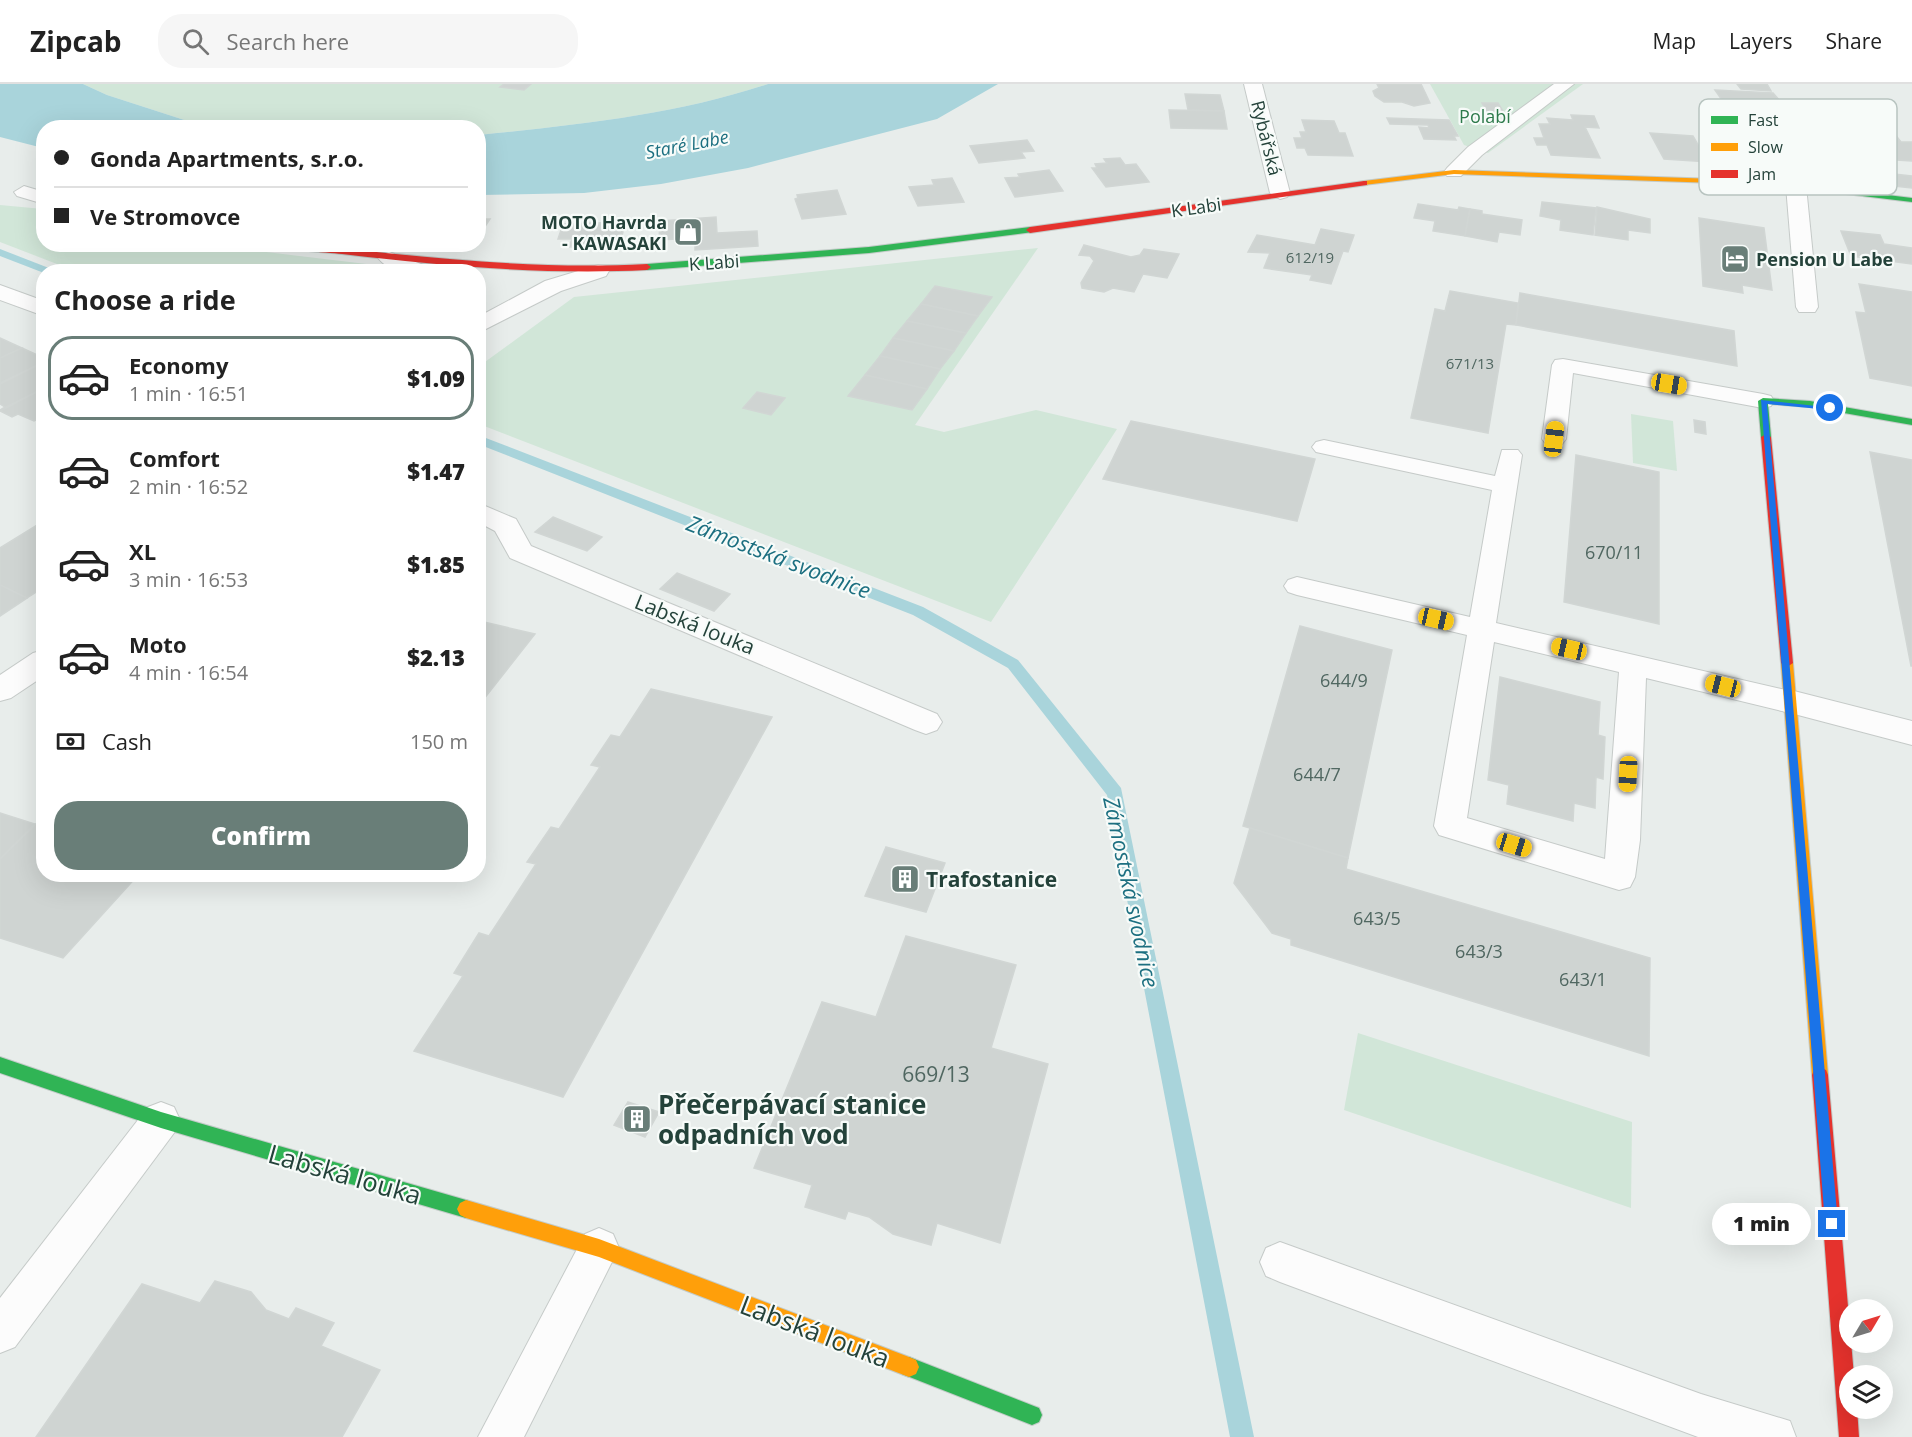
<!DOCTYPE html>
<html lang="en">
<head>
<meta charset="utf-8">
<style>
	body { margin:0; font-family:"Open Sans",sans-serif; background:#f6f6f6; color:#222; height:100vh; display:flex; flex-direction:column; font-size:22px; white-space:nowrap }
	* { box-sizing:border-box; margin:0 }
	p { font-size:20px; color:#767676 }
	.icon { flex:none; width:33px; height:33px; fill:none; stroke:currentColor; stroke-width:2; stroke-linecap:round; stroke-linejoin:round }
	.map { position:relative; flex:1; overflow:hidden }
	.drawer { position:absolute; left:36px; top:180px; width:450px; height:618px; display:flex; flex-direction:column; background:#fff; border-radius:24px; box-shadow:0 6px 24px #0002 }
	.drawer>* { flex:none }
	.hud { position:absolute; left:36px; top:36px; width:450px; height:132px; border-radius:24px; box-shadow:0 6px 24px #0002; display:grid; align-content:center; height:132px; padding:0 18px; background:#fff }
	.needle { width:39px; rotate:52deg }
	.buttons { position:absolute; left:1839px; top:1215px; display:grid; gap:12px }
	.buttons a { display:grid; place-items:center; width:54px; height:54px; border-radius:50%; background:#fff; box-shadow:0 6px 24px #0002; font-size:30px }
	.end { position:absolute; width:27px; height:27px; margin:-14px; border:8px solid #1a73e8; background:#fff; box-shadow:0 0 0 3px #fff }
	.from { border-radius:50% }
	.bubble { position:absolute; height:42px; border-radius:21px; background:#fff; box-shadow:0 6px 24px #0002; font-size:20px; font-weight:800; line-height:42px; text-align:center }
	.car { position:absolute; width:18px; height:36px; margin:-18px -9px; border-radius:8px; box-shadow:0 0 4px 2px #0007; background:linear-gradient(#f5c518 24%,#345 0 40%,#f5c518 0 76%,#345 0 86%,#f5c518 0) }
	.hud b { display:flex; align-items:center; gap:21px; height:57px; font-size:22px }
	.hud b+b { border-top:2px solid #e0e0e0 }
	.hud i { width:15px; height:15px; background:#222 }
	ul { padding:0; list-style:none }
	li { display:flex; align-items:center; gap:18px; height:84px; margin:0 12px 9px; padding:0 6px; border:3px solid transparent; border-radius:24px }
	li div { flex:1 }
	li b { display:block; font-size:22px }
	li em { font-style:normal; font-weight:800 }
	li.current { border-color:#697e78 }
	li>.icon { width:54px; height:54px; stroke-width:1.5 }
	h2 { padding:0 18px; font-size:27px; line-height:72px }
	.pay { display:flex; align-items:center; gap:15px; height:66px; padding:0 18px; font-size:22px }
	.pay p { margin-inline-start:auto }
	.action { display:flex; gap:12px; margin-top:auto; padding:12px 18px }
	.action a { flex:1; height:69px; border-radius:24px; background:#697e78; color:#fff; font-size:24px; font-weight:800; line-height:69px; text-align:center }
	header { display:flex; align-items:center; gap:36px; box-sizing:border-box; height:84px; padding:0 30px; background:#fff; border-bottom:2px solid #e0e0e0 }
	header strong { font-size:28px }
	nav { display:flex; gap:33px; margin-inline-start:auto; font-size:21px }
	.search { width:420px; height:54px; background:#f6f6f6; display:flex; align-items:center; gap:15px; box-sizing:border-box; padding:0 21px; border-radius:24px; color:#767676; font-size:22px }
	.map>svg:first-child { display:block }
	.green { fill:#d1e6d8 }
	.water { fill:#a9d4db }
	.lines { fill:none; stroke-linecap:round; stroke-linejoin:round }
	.stream { fill:#a9d4db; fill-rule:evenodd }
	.building { fill:#cfd4d2; stroke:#d1d6d4; stroke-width:1.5 }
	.lane-casing { stroke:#c5cac8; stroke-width:2 }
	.street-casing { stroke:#c5cac8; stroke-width:2 }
	.fast-casing { stroke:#c3cbc8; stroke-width:2 }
	.slow-casing { stroke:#c3cbc8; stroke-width:2 }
	.jam-casing { stroke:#c3cbc8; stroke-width:2 }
	.lane { fill:#fcfcfc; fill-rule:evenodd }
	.street { fill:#fcfcfc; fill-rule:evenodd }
	.fast { fill:#30b455; fill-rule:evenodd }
	.slow { fill:#ff9f0a; fill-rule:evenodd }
	.jam { fill:#e5322d; fill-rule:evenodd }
	.route { fill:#1a73e8 }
	.labels { text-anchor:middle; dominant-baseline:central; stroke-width:4.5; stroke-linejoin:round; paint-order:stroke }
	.far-number-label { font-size:15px; fill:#506761 }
	.far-park-label { font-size:18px; fill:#2d7a4b; stroke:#f7fbf9 }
	.far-street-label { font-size:18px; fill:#24423a; stroke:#f7fbf9 }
	.far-water-label { font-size:18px; font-style:italic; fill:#1c6f80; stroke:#f7fbf9 }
	.far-poi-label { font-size:18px; font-weight:bold; fill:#24423a; stroke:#f7fbf9; text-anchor:end }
	.number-label { font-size:18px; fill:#506761 }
	.street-label { font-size:21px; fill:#24423a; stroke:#f7fbf9 }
	.poi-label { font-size:21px; font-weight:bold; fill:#24423a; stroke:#f7fbf9; text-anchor:start }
	.near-number-label { font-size:21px; fill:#506761 }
	.water-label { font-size:22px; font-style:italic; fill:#1c6f80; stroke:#f7fbf9 }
	.near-poi-label { font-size:26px; font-weight:bold; fill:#24423a; stroke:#f7fbf9; text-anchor:start }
	.near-street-label { font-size:26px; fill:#24423a; stroke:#f7fbf9 }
	.key { fill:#f7fbf9; stroke:#b8c4c0; stroke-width:1.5 }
	.key-label { font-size:16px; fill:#24423a }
</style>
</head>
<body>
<header>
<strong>Zipcab</strong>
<div class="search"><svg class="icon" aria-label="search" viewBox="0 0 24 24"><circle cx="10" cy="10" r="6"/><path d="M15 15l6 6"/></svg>Search here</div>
<nav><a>Map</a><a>Layers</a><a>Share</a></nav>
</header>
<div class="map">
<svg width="1912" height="1353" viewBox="0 0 1912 1353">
	<rect width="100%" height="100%" fill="#e8edeb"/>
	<g class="green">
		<path d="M83,0H768C675,31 576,41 479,51L478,44L206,43L107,11Z"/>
		<path d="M1430,0H1583L1488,69L1464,61Z"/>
		<path d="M0,121L43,125L44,160L207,161L400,184L406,187H75L0,158Z"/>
		<path d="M1038,164L915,341L944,348L1036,326L1117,345L991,538L479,340L478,283L574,213Z"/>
		<path d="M1631,330L1673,337L1677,387L1633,379Z"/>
		<path d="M1358,949L1632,1038L1631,1124L1344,1026Z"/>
	</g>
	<g class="water">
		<path d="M0,0H83L107,11L206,43L44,44L43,64L0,53Z"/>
		<path d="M768,0H998L937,35L748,84L661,100L584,109L479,111V51C576,41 675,31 768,0Z"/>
	</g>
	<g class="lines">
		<g class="stream">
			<path d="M0,165L54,186L55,188L44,189L0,172Z"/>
			<path d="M478,351L923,523L1018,576L1121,704L1254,1353H1230L1107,711L1008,584L913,531L478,360Z"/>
		</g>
	</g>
	<g class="building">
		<path d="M504,0H531L524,6L500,3Z"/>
		<path d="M1377,0H1421L1430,19L1414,22L1402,18H1384L1375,12L1373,7L1379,4Z"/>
		<path d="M1737,0H1767L1771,7L1741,5Z"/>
		<path d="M1715,6L1773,9L1788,26L1785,25L1792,34L1760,32L1750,18L1722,16Z"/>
		<path d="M1185,10L1220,11L1224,27L1188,26Z"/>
		<path d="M1482,19H1498L1506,32H1489Z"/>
		<path d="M1169,26L1224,27L1227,45L1171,44Z"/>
		<path d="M1571,31L1594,32L1599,44L1585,43L1600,74L1551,71L1547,61H1537L1534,54H1544L1539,40H1550L1547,34L1573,36Z"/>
		<path d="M1387,34L1449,36L1458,52H1454L1456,56L1424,55L1419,43L1429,44L1428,41L1390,40Z"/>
		<path d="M1302,36L1334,37L1339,49H1345L1353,72L1308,71L1305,64H1297L1294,54H1302L1300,48H1306Z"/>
		<path d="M1858,47L1894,49L1901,58H1912V77L1880,75Z"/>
		<path d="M1650,49L1693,52L1708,78L1664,75Z"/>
		<path d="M1027,56L1034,67L1021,68L1025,74L979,79L970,62Z"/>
		<path d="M1120,74L1125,81L1136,80L1149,98L1106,103L1092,84H1097L1095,80L1107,79L1104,75Z"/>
		<path d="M1049,86L1063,107L1015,113L1005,94L1020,93L1018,90Z"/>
		<path d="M1885,89L1912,92V104L1894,102Z"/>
		<path d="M952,94L964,118L918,122L909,103L934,101L932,96Z"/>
		<path d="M837,106L846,130L802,135L795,115L798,114L797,111Z"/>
		<path d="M1542,118L1596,124L1593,151L1560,146L1561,136L1540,132Z"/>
		<path d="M1418,120L1458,126L1459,123L1470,125L1465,152L1433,147L1435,137L1414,134Z"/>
		<path d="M1597,123L1650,135V149L1628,146V156L1595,151Z"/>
		<path d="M1470,125L1482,127V130L1522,136L1520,151L1499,148L1497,158L1465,152Z"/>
		<path d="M716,133L717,149L757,147L758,162L695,166V154L659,156L660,137Z"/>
		<path d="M1699,134L1764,144L1772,206L1742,201L1743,209L1703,202Z"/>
		<path d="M478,135H490L480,150H478Z"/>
		<path d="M626,138L619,161L569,163L572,155H558L563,140Z"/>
		<path d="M1321,145L1354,151L1348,168L1343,167L1331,200L1310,196L1312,191L1264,184L1270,169L1248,168L1257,151L1315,161Z"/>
		<path d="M1841,147L1880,151L1884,160L1912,164V180L1851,172Z"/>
		<path d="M1084,161L1131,173L1140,171L1144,165L1179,170L1167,194L1143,190L1134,208L1113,204L1104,208L1082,204L1081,199L1094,177L1090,172L1079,171Z"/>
		<path d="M1859,200L1912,208V302L1870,294L1856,228L1866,229Z"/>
		<path d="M935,202L992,213L978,232L921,220Z"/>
		<path d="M1450,207L1518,219L1516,241L1506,240L1488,349L1411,334L1435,225L1445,227Z"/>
		<path d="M1520,209L1734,247L1737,282L1516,241Z"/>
		<path d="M921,220L978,232L966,249L907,237Z"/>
		<path d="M907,237L966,249L954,267L893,254Z"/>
		<path d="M0,254L22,264L0,274Z"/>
		<path d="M893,254L954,267L940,285L880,272Z"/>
		<path d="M22,264L44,274V278L0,299V274Z"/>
		<path d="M880,272L940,285L927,305L865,291Z"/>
		<path d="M44,278V304L0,326L5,323L0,320V300Z"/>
		<path d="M865,291L927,305L912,326L848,312Z"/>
		<path d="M44,304V332L34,337L18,330L12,333L0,327Z"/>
		<path d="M757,308L785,314L771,331L743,324Z"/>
		<path d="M1694,336L1705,338L1706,350L1695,348Z"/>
		<path d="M1131,337L1315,375L1297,437L1103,395Z"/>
		<path d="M1870,368L1912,376V582H1911Z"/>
		<path d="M1576,371L1659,388V540L1564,518Z"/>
		<path d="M553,433L602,453L587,467L535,448Z"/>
		<path d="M37,441L44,444V503L27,514L0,501V464Z"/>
		<path d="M677,489L730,510L714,527L660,505Z"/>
		<path d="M0,501L27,514L0,532Z"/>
		<path d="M484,538L535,550L480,620L478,544Z"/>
		<path d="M1300,542L1392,566L1348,774L1243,742Z"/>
		<path d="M1500,593L1600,618L1598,651L1605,653L1603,695L1596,693L1595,724L1574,719L1573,737L1507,720L1509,701L1488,696Z"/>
		<path d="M651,605L772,633L563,1013L414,967L463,892L454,889L479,849L489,852L536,780L527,778L551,743L559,745L600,683L591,681L611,651L620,653Z"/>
		<path d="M0,729L35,740L0,775Z"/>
		<path d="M44,732V790H139L63,874L0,854V775Z"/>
		<path d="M1250,744L1348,774L1346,785L1650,874L1649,972L1291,861V855L1272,849L1234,799Z"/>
		<path d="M886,763L945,779L926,828L865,812Z"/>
		<path d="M906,852L1016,881L991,964L1048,980L1000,1159L937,1139L931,1161L893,1150L869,1133L848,1127L845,1135L805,1123L812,1101L754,1084L822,918L876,933Z"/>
		<path d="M628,1018L659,1028L645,1053L614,1041Z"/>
		<path d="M215,1197L251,1208L266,1226L289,1235L296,1224L334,1239L321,1262L380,1286L342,1353H36L142,1200L200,1219Z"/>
	</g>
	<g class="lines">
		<g class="lane-casing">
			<g id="lane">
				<path d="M1563,275L1763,310L1771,312L1774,317L1771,322L1763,324L1573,289L1566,355L1562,360H1546L1542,355L1552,281L1555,276Z"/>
				<path d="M1324,356L1495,392L1502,366H1518L1522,371L1496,539L1790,607L1800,611L1804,618L1800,625L1790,629L1646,594L1640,756L1635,793L1630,803L1619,806L1439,751L1434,742L1467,551L1297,511L1288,508L1284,502L1288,496L1297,493L1470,533L1492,406L1316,368L1312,363L1316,358ZM1494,558L1619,588L1605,775L1467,734Z"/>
				<path d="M161,1018L174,1023L180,1036L174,1049L15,1263L0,1269V1214L148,1023Z"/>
				<path d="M599,1144L613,1150L619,1164L524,1353H478L585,1150Z"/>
				<path d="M1280,1158L1701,1310L1790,1337L1796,1353H1698L1280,1198L1266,1192L1260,1178L1266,1164Z"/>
			</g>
		</g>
		<g class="street-casing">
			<g id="street">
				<path d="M1244,0H1262L1290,109L1287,113L1280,115L1270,109Z"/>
				<path d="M1554,0H1574L1482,71L1461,92H1447L1444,88L1447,84L1468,63Z"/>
				<path d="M1796,96L1806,102L1818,223L1815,228H1799L1796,223L1786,102Z"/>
				<path d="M24,102L44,108V120L17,112L14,108Z"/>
				<path d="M389,168L429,183L431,188C414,188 390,190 378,174L382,170Z"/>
				<path d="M598,181L606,182L609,187L606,192L561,207L478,249V233L545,197Z"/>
				<path d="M0,201L44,217V232L0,216Z"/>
				<path d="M478,419L516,435L531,462L937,630L942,638L937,646L926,650L915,646L510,474L495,447L478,438Z"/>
				<path d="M44,566V592L11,614L0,617V591L33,569Z"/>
				<path d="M1790,606L1912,637V661L1779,626L1774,618L1779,610Z"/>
			</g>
		</g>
		<g class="fast-casing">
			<g id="fast">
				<path d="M1713,95L1796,100L1912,114V118L1796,104L1716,99H1713Z"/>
				<path d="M1030,143L1033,144V148L869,169L647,186L643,183L647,180L869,163Z"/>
				<path d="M1763,314L1810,317L1912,335V341L1810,323L1768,320L1771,353L1766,356L1761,353L1758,317Z"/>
				<path d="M0,973L161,1028L466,1116L472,1119L475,1125L472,1131L466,1134L161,1044L0,989Z"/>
				<path d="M909,1273L1039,1324L1042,1331L1039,1338L1032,1341L902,1290L899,1283L902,1276Z"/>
			</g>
		</g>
		<g class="slow-casing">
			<g id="slow">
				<path d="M1454,86L1716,95L1720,97L1716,99L1454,90L1364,101L1360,99L1364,97Z"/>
				<path d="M1787,575L1793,579L1828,991L1826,996L1820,999L1814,996L1812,991L1781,579Z"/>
				<path d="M466,1116L599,1155L909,1273L916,1276L919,1283L916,1290L909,1293L599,1173L466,1134L460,1131L457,1125L460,1119Z"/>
			</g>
		</g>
		<g class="jam-casing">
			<g id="jam">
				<path d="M1364,97H1367V101L1030,149L1026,146L1030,143Z"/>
				<path d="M274,160H305C419,173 532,186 647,180L651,183L647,186C544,191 444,182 342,170C325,168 286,167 274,160Z"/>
				<path d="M1766,350L1771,353L1793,579L1787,583L1781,579L1761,353Z"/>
				<path d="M1820,983L1826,986L1828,991L1854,1292H1850V1324H1857L1859,1353H1839L1812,991L1814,986Z"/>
			</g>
		</g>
		<use href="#lane" class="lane"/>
		<use href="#street" class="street"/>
		<use href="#fast" class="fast"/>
		<use href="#slow" class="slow"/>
		<use href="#jam" class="jam"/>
	</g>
	<path class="route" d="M1761,316L1834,324L1830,326L1767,320L1838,1140L1832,1146L1825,1140Z"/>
	<defs>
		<g id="shop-square" transform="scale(1.5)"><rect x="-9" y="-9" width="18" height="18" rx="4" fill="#697e78" stroke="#f7fbf9"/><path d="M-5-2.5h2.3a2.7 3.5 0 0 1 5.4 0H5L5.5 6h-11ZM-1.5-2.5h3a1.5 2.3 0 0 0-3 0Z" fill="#fff"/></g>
		<g id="hotel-square" transform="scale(1.5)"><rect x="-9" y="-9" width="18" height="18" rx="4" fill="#697e78" stroke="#f7fbf9"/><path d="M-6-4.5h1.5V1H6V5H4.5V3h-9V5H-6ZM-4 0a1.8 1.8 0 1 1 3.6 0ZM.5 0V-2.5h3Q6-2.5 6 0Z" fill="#fff"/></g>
		<g id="building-square" transform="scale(1.5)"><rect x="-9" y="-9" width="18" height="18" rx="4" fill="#697e78" stroke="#f7fbf9"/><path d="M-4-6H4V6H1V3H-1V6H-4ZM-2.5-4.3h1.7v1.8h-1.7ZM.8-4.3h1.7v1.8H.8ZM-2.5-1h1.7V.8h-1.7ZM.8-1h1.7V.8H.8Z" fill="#fff"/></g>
	</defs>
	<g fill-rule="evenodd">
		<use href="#shop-square" x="688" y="148"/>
		<use href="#hotel-square" x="1735" y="175"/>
		<use href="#building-square" x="905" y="795"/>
		<use href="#building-square" x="637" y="1035"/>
	</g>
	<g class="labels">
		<g class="far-number-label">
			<text x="1310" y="173">612/19</text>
			<text x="1470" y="279">671/13</text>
		</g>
		<g class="far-park-label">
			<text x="1485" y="32">Polabí</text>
		</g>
		<g class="far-street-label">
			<text transform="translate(1267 54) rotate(76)">Rybářská</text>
			<text transform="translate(1196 123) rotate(-8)">K Labi</text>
			<text transform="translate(714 178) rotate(-4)">K Labi</text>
		</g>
		<g class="far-water-label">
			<text transform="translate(687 60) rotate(-11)">Staré Labe</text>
		</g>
		<g class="far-poi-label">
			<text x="667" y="138">MOTO Havrda<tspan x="667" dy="21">- KAWASAKI</tspan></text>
			<text x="1756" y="175" text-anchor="start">Pension U Labe</text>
		</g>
		<g class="number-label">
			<text x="1614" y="468">670/11</text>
			<text x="1344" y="596">644/9</text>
			<text x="1317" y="690">644/7</text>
			<text x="1377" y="834">643/5</text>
			<text x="1479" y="867">643/3</text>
			<text x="1583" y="895">643/1</text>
		</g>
		<g class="street-label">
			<text transform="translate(695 540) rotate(22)">Labská louka</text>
		</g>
		<g class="poi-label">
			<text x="926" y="795">Trafostanice</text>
		</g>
		<g class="near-number-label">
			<text x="936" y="990">669/13</text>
		</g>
		<g class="water-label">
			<text transform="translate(779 472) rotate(21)">Zámostská svodnice</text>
			<text transform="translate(1132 808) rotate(78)">Zámostská svodnice</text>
		</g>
		<g class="near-poi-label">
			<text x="658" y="1020">Přečerpávací stanice<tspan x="658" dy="30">odpadních vod</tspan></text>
		</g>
		<g class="near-street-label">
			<text transform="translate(345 1090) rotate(16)">Labská louka</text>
			<text transform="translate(815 1247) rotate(21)">Labská louka</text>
		</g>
	</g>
	<rect x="1699" y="15" width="198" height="96" rx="9" class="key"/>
	<rect x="1711" y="32" width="27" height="8" fill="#30b455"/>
	<rect x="1711" y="59" width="27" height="8" fill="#ff9f0a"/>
	<rect x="1711" y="86" width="27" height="8" fill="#e5322d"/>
	<g class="key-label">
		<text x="1748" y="42">Fast</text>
		<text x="1748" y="69">Slow</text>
		<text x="1748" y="96">Jam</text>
	</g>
</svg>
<div class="buttons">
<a><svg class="needle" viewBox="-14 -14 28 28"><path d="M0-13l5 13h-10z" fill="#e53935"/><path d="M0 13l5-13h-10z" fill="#767676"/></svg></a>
<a><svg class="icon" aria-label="layers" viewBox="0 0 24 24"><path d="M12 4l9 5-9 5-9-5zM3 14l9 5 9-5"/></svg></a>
</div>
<i class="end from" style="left:1830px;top:324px"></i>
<i class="end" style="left:1832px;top:1140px"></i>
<div class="bubble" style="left:1712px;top:1119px;width:99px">1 min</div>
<i class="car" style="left:1669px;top:300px;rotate:100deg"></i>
<i class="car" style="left:1554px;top:355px;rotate:7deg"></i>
<i class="car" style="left:1436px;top:535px;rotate:103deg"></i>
<i class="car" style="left:1569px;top:565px;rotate:283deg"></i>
<i class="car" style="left:1723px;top:602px;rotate:284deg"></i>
<i class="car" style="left:1628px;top:690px;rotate:183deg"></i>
<i class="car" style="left:1514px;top:761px;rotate:107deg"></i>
<div class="hud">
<b><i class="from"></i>Gonda Apartments, s.r.o.</b>
<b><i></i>Ve Stromovce</b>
</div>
<section class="drawer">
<h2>Choose a ride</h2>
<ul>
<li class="current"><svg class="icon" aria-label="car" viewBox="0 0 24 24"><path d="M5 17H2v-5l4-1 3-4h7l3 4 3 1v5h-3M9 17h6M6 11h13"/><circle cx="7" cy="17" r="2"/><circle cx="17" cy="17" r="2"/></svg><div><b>Economy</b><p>1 min · 16:51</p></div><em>$1.09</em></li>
<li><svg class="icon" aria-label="car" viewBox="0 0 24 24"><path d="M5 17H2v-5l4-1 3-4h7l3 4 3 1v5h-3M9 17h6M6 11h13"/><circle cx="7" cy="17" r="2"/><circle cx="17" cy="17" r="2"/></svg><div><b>Comfort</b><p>2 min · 16:52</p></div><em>$1.47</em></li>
<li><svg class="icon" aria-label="car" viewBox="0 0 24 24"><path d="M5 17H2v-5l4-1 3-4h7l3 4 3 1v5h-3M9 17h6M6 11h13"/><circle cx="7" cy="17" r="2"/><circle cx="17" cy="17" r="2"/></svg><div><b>XL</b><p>3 min · 16:53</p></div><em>$1.85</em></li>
<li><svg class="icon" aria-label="car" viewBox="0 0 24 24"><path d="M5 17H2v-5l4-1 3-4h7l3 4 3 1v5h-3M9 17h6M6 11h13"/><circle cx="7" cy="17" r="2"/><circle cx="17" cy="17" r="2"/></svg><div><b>Moto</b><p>4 min · 16:54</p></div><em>$2.13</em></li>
</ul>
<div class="pay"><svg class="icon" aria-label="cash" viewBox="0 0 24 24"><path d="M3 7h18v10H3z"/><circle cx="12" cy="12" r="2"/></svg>Cash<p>150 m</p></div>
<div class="action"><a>Confirm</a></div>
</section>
</div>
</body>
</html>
